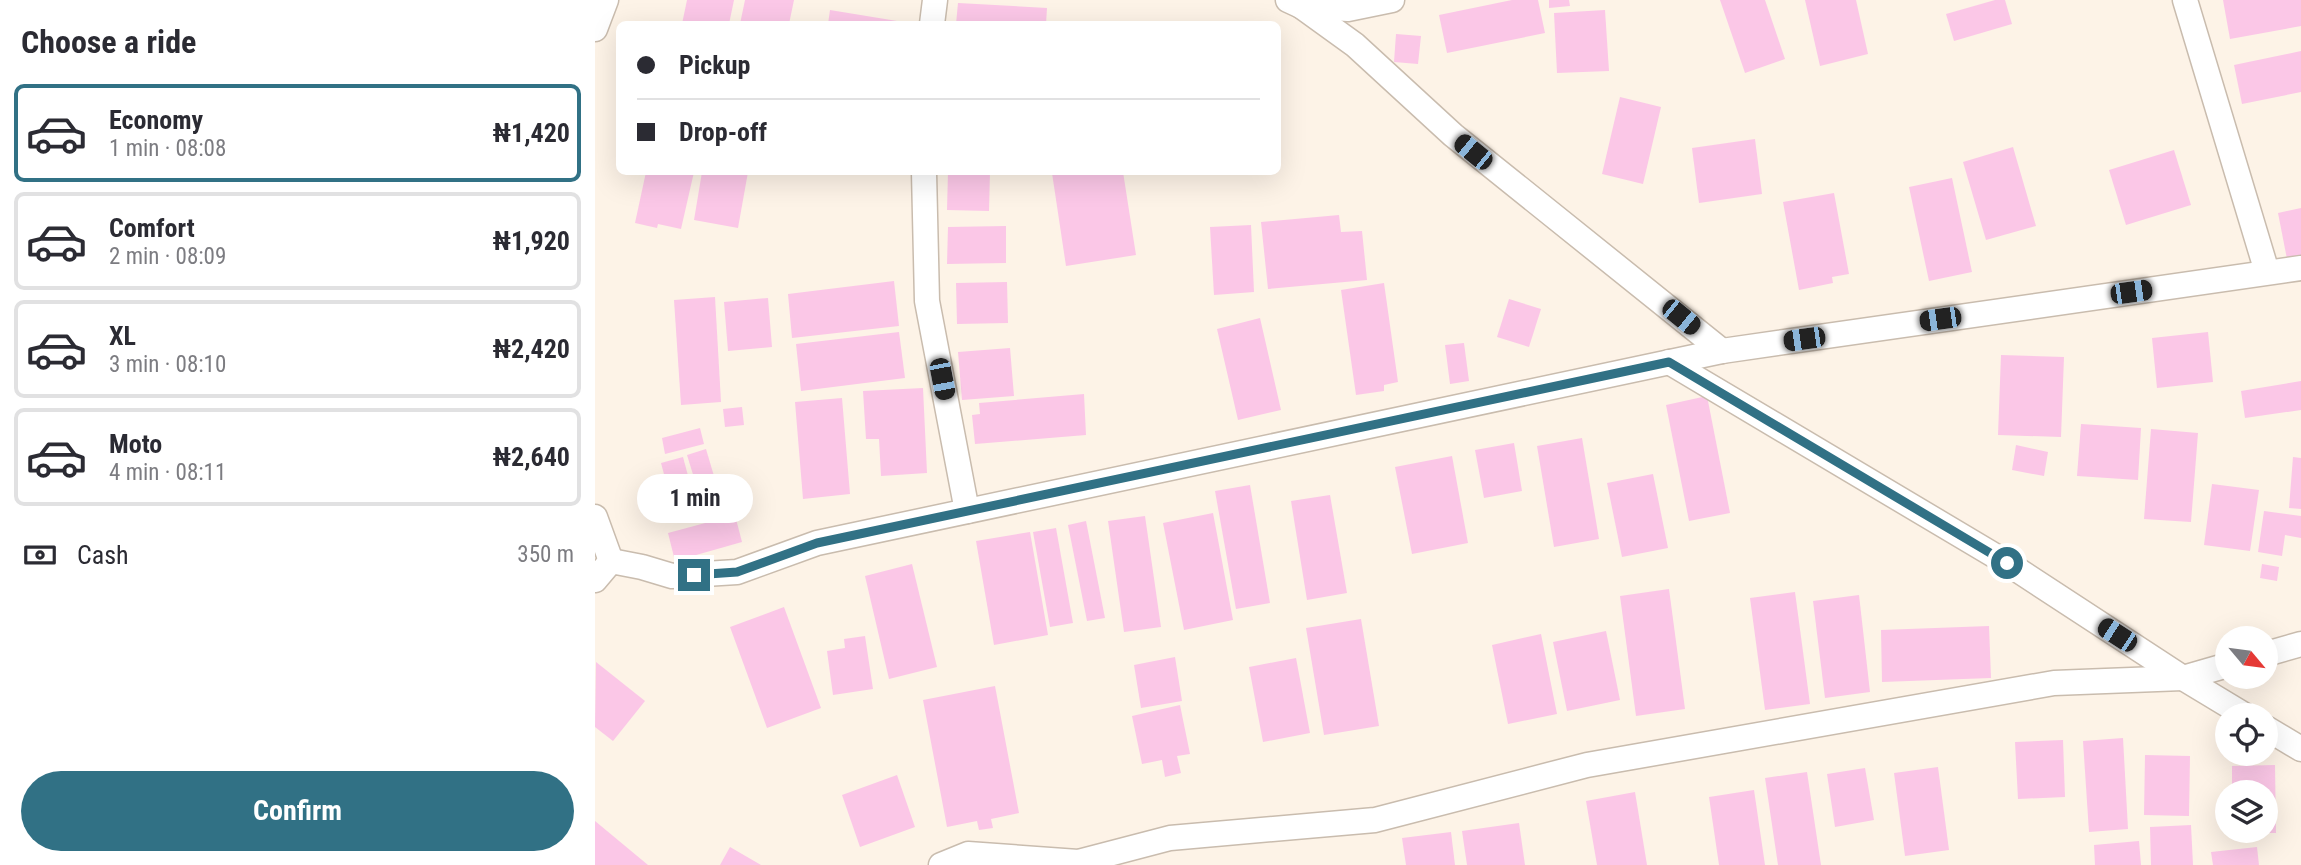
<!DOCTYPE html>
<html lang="en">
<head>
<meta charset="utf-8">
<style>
	body { margin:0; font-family:"Roboto Condensed",sans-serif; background:#f2f2f3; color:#2b2b33; height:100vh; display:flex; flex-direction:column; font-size:26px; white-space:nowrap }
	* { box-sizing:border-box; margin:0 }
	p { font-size:23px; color:#7c7c81 }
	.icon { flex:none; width:38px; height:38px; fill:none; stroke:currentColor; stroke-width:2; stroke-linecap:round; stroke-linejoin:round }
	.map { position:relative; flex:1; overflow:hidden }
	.panel { display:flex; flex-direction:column; background:#fff; width:595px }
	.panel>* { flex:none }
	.banner { position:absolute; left:21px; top:21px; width:665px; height:154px; border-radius:10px; box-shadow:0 7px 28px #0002; display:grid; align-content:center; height:154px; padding:0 21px; background:#fff }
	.needle { width:46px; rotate:119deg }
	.fabs { position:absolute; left:1620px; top:626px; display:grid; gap:14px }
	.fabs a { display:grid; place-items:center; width:63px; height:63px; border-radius:50%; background:#fff; box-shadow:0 7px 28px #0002; font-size:35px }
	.end { position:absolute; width:32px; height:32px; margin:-16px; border:9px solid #317185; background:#fff; box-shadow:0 0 0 4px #fff }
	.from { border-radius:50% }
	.bubble { position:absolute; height:49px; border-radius:24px; background:#fff; box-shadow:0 7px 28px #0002; font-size:23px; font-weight:700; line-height:49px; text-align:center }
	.car { position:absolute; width:21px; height:42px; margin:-21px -10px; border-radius:9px; box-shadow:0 0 5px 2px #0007; background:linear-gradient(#222 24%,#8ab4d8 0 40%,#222 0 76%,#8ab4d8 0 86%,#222 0) }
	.banner b { display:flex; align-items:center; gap:24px; height:66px; font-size:26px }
	.banner b+b { border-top:2px solid #e1e1e2 }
	.banner i { width:18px; height:18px; background:#2b2b33 }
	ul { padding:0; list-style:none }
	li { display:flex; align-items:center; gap:21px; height:98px; margin:0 14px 10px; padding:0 7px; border:4px solid #e1e1e2; border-radius:10px }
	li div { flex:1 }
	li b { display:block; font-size:26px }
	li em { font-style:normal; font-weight:700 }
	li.selected { border-color:#317185 }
	li>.icon { width:63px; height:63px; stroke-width:1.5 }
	h2 { padding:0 21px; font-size:32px; line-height:84px }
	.pay { display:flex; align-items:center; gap:18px; height:77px; padding:0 21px; font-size:26px }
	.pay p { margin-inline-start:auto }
	.cta { display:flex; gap:14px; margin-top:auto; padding:14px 21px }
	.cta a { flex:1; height:80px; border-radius:42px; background:#317185; color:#fff; font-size:28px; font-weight:700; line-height:80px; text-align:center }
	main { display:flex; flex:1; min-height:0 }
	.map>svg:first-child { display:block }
	.building { fill:#fbc7e7 }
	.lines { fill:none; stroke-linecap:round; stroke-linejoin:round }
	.minor-casing { stroke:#c9bcae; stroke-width:27 }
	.minor { stroke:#fff; stroke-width:24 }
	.route { stroke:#317185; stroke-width:9 }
</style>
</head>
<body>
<main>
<section class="panel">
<h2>Choose a ride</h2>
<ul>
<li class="selected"><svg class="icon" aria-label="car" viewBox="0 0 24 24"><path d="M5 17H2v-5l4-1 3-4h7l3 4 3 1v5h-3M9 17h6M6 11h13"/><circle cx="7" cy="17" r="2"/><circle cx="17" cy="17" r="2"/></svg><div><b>Economy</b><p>1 min · 08:08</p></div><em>₦1,420</em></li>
<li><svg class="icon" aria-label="car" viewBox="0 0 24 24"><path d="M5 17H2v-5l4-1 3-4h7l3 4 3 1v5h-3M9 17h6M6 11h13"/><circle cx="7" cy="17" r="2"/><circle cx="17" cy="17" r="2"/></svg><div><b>Comfort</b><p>2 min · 08:09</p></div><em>₦1,920</em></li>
<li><svg class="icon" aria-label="car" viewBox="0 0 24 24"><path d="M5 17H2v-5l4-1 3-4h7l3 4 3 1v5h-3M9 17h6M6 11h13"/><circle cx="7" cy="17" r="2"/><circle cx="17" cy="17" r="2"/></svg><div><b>XL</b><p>3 min · 08:10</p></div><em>₦2,420</em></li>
<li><svg class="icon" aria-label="car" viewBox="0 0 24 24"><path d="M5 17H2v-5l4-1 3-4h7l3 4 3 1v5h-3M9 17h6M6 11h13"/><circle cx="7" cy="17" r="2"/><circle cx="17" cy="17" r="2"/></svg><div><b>Moto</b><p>4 min · 08:11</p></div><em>₦2,640</em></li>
</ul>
<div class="pay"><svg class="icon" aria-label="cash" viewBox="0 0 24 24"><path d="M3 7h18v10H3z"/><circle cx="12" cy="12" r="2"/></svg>Cash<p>350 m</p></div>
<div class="cta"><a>Confirm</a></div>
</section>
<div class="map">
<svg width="1706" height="865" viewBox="0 0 1706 865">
	<rect width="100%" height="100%" fill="#fdf3e7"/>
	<g class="building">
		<path d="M92,0H139L134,24H87Z"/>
		<path d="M150,0H199L194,24H145Z"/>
		<path d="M917,0H943L950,33L852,53L844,15Z"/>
		<path d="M954,0H974L975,6L954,8Z"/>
		<path d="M1125,0H1170L1190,59L1150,73Z"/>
		<path d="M1210,0H1261L1273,54L1225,66Z"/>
		<path d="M1400,0H1410L1417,24L1359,41L1351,14Z"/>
		<path d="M1628,0H1706V26L1635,39Z"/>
		<path d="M363,3L452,8L451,24H361Z"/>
		<path d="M235,10L302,21L301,24H233Z"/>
		<path d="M1010,10L1014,71L962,73L959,13Z"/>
		<path d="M801,34L826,36L823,64L799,62Z"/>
		<path d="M1706,51V92L1647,104L1639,65Z"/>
		<path d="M1025,97L1066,107L1048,184L1007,174Z"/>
		<path d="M1160,139L1167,194L1104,203L1097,148Z"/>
		<path d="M1418,147L1441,226L1391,240L1368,162Z"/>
		<path d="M1579,150L1596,205L1531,225L1514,170Z"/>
		<path d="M51,172H99L86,229L63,224L62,228L40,223Z"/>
		<path d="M107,172H153L143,228L99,220Z"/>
		<path d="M353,172H395L394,211L352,210Z"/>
		<path d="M468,172H528L541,255L471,266L457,173Z"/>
		<path d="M1357,178L1377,272L1334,281L1314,187Z"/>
		<path d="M1239,193L1254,274L1237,277L1238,283L1204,290L1188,202Z"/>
		<path d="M1706,208V256L1692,259L1683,213Z"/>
		<path d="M744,215L746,232L767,231L772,280L673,289L666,222Z"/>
		<path d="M656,225L659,292L619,295L615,227Z"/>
		<path d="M411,226V263L352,264L353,227Z"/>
		<path d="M299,281L304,326L197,338L193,294Z"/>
		<path d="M412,282L413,323L362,324L361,283Z"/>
		<path d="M789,283L803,382L789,385V391L761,395L746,290Z"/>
		<path d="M120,297L126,402L86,405L79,300Z"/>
		<path d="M173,298L177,347L133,351L129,302Z"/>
		<path d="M914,299L946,309L934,347L902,337Z"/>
		<path d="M665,318L686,410L643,420L622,329Z"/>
		<path d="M304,332L310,378L206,391L201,344Z"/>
		<path d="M1613,332L1618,382L1562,388L1557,338Z"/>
		<path d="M869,343L874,381L855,384L850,345Z"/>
		<path d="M415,348L419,396L367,400L363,352Z"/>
		<path d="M1406,355L1469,357L1466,437L1403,435Z"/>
		<path d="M1706,381V410L1650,418L1646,391Z"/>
		<path d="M328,388L332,473L286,476L284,439H271L268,391Z"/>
		<path d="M489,394L491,435L380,444L377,415L385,414L384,403Z"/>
		<path d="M1112,396L1135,513L1094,521L1071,405Z"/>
		<path d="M247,398L255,494L208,499L200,402Z"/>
		<path d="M147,407L149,425L130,427L128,409Z"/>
		<path d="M1486,424L1546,428L1543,480L1482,476Z"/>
		<path d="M105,428L109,444L70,454L67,438Z"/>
		<path d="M1556,429L1603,433L1596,522L1549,519Z"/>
		<path d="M987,438L1004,539L959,547L942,446Z"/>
		<path d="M919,443L927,491L889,498L880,450Z"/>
		<path d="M1421,445L1453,452L1449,476L1417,470Z"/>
		<path d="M111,449L119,476L100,481L92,455Z"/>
		<path d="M857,456L873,543L817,554L800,467Z"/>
		<path d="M88,457L103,513L81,519L66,463Z"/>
		<path d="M1698,457L1706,458V509L1694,508Z"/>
		<path d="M1058,474L1073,548L1027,557L1012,483Z"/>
		<path d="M120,481L130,514L114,518L105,485Z"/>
		<path d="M1617,484L1664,490L1655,551L1609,545Z"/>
		<path d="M655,485L675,603L641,609L620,491Z"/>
		<path d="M735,495L752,593L712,600L696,501Z"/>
		<path d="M1669,511L1706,516V538L1690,535L1687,556L1663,552Z"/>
		<path d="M618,513L638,620L589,630L568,523Z"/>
		<path d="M140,515L147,542L80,561L73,533Z"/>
		<path d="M550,516L566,627L529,632L513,521Z"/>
		<path d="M491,521L510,618L492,621L473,525Z"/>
		<path d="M461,528L478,623L455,627L438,532Z"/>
		<path d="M435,532L453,635L399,645L381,541Z"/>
		<path d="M317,564L342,667L294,679L270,576Z"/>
		<path d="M1667,564L1684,567L1682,581L1665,578Z"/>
		<path d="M1074,589L1090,709L1041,716L1025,596Z"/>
		<path d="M1200,592L1215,704L1170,710L1155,598Z"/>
		<path d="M1264,595L1275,692L1230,698L1218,601Z"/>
		<path d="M189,607L226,708L172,728L135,627Z"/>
		<path d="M766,619L784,726L729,735L711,628Z"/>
		<path d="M1394,626L1396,678L1287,682L1286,630Z"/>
		<path d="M1011,631L1025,700L972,711L958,642Z"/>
		<path d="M946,634L962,714L913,724L897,645Z"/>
		<path d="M270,636L278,689L238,695L232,651L250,648L249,639Z"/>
		<path d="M580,657L587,701L546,708L539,665Z"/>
		<path d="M701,658L715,733L668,742L654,667Z"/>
		<path d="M1,662L50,701L18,741L0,727Z"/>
		<path d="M400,686L424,813L396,819L398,828L384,830L382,821L352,827L328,700Z"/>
		<path d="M585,705L595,754L582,756L586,773L570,777L567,760L547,764L537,716Z"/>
		<path d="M1528,738L1533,829L1494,832L1488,741Z"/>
		<path d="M1468,740L1470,797L1423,799L1420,742Z"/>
		<path d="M1550,755L1595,756L1594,816L1549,815Z"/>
		<path d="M1680,765L1681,833H1671V793H1637V766Z"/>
		<path d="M1343,767L1354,850L1310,856L1299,773Z"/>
		<path d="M1270,768L1279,820L1240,827L1232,774Z"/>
		<path d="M1212,772L1226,865H1183L1170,778Z"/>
		<path d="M302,775L320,827L265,847L247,795Z"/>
		<path d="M1159,790L1170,865H1124L1114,797Z"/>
		<path d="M1040,792L1052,865H1002L991,801Z"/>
		<path d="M0,821L53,865H0Z"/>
		<path d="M924,823L930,865H872L867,831Z"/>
		<path d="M1596,825L1598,865H1556L1555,827Z"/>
		<path d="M856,832L860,865H811L807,838Z"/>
		<path d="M1544,841L1546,865H1500L1499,845Z"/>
		<path d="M135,847L166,865H125Z"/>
		<path d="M1662,847L1664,865H1618L1616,852Z"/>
	</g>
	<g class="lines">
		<g class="minor-casing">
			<g id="minor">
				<path d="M693,0L706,6L760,45L858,135L1127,351"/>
				<path d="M1590,0L1672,272"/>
				<path d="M706,4V6L753,9L797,0"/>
				<path d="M337,24L340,0"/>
				<path d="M0,29L11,0"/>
				<path d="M329,172L332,301L372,511"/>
				<path d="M1074,362L1412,563L1588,678L1651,716"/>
				<path d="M0,517L16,561"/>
				<path d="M0,580L16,561L47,567L77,576L142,572L222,543L1127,351L1706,268"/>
				<path d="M1671,654L1706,644"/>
				<path d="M1671,728L1706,749"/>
				<path d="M346,865L373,854L483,862L575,838L780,820L992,765L1459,683L1588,678L1633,665"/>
			</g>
		</g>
		<use href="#minor" class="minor"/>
	</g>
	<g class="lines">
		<path class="route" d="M99,575L142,572L222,543L1074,362L1412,563"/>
	</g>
</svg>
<div class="fabs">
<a><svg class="needle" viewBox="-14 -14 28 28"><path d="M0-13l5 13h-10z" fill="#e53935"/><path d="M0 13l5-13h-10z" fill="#7c7c81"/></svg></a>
<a><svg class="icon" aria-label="locate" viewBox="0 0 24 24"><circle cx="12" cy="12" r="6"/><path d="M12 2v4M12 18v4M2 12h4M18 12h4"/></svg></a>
<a><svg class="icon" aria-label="layers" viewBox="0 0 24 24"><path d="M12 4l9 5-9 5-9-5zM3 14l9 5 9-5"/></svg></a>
</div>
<i class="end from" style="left:1412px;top:563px"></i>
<i class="end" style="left:99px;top:575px"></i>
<div class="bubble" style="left:42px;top:474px;width:116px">1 min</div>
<i class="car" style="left:878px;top:152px;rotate:309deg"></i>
<i class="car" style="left:1536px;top:292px;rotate:82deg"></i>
<i class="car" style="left:1086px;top:317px;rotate:129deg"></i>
<i class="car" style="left:1345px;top:319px;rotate:262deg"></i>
<i class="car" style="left:1209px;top:339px;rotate:262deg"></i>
<i class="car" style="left:347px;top:379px;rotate:169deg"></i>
<i class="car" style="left:1522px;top:635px;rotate:303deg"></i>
<div class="banner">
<b><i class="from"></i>Pickup</b>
<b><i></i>Drop-off</b>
</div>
</div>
</main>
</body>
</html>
